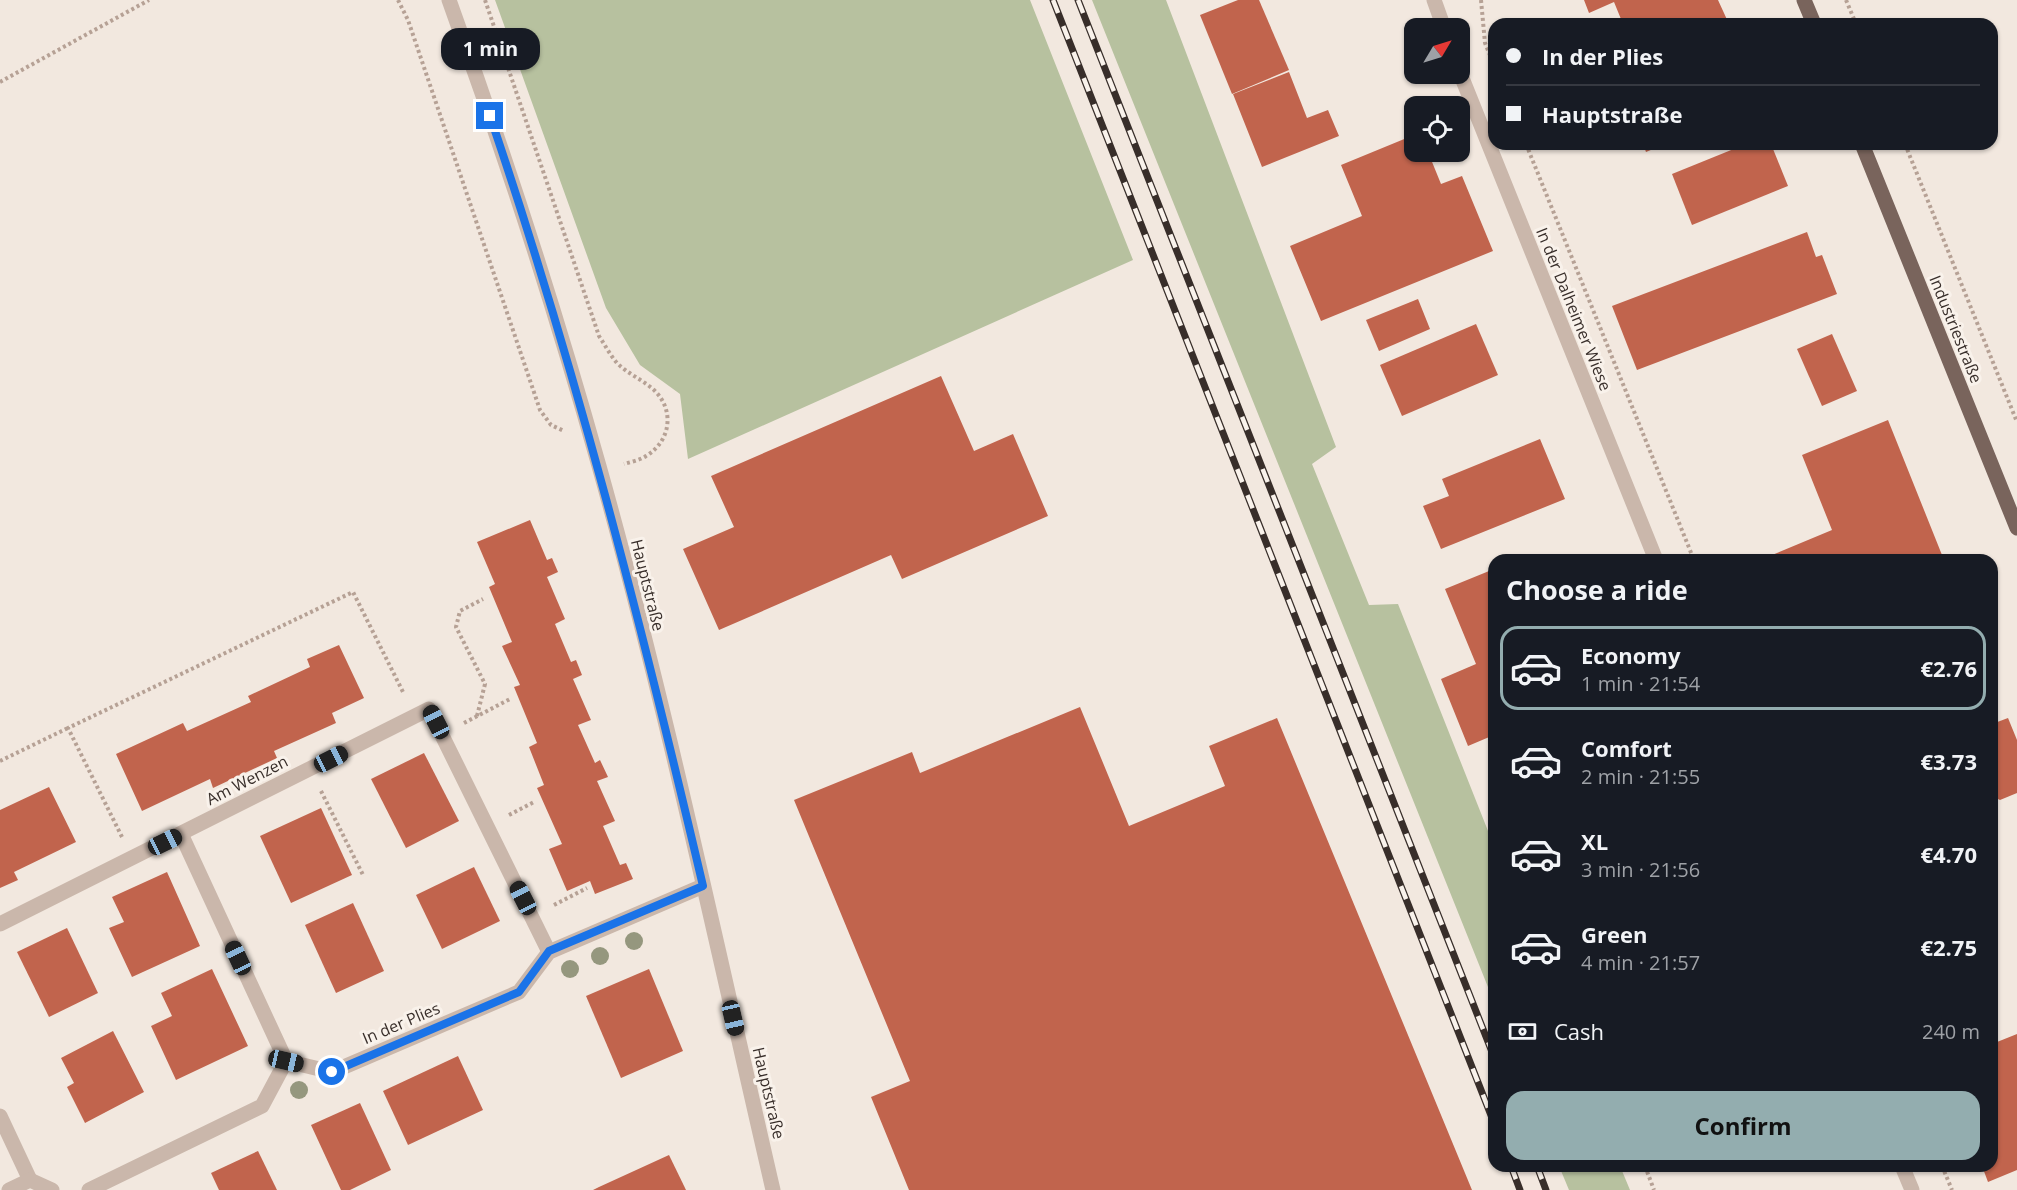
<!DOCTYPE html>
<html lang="en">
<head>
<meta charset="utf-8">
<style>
	body { margin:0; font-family:"Open Sans",sans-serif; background:#20242c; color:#f1f3f6; height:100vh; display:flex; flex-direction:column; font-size:22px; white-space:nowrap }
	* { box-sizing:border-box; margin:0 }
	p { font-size:20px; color:#9ea1a6 }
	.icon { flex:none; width:33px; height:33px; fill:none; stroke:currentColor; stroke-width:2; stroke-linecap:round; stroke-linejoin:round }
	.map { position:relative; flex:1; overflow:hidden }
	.sheet { position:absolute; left:1488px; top:554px; width:510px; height:618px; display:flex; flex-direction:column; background:#171b24; border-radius:18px; box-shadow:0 2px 4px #0004 }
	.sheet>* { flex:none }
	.top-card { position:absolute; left:1488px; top:18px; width:510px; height:132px; border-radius:18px; box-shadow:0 2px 4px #0004; display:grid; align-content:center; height:132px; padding:0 18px; background:#171b24 }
	.needle { width:39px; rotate:52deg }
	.tools { position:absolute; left:1404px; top:18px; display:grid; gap:12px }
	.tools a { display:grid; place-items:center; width:66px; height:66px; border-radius:12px; background:#171b24; box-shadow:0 2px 4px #0004; font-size:30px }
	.end { position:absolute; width:27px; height:27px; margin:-14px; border:8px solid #1a73e8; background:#fff; box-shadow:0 0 0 3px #fff }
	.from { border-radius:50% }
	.bubble { position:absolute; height:42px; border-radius:18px; background:#171b24; box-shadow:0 2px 4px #0004; font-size:20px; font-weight:700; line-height:42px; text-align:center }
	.car { position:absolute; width:18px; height:36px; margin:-18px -9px; border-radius:8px; box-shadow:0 0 4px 2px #0007; background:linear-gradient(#222 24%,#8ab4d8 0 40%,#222 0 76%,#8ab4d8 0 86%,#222 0) }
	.top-card b { display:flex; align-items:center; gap:21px; height:57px; font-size:22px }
	.top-card b+b { border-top:2px solid #363941 }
	.top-card i { width:15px; height:15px; background:#f1f3f6 }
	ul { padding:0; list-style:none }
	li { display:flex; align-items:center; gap:18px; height:84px; margin:0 12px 9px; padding:0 6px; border:3px solid transparent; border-radius:18px }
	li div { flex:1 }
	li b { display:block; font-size:22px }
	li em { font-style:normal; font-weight:700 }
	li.current { border-color:#93adaf }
	li>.icon { width:54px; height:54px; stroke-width:1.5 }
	h2 { padding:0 18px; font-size:27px; line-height:72px }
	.pay { display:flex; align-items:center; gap:15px; height:66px; padding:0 18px; font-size:22px }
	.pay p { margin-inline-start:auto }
	.action { display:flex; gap:12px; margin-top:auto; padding:12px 18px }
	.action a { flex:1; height:69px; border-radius:18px; background:#93adaf; color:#111; font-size:24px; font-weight:700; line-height:69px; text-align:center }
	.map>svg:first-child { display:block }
	.green { fill:#b7c19f }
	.building { fill:#c1644d }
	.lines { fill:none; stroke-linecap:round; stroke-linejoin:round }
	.path { stroke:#b6a195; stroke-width:4; stroke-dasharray:3 3; stroke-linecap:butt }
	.minor { stroke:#cab7ab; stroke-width:15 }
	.major { stroke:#79645c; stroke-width:15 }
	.rail-casing { stroke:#382e2a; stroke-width:7 }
	.rail { stroke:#f9f2eb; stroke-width:4.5; stroke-dasharray:14; stroke-linecap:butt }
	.tree { fill:#95977e }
	.route { stroke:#1a73e8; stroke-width:8 }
	.labels { text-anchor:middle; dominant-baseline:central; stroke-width:6; stroke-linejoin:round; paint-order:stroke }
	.street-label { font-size:16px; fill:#382e2a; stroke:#f9f2eb }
</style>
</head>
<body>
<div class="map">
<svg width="2017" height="1190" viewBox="0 0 2017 1190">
	<rect width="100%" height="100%" fill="#f2e8df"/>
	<g class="green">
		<path d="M495,0H1030L1133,260L688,459L680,394L640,365L606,308Z"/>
		<path d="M1092,0H1166L1336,447L1312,464L1369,605L1398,604L1494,846V1002Z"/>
		<path d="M1559,1166H1620L1630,1190H1569Z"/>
	</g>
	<g class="building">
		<path d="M1238,0H1259L1289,70L1232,94L1200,15Z"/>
		<path d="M1584,0H1718L1729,24H1623L1614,2L1589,13Z"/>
		<path d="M1289,72L1307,118L1328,110L1339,136L1262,167L1233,94Z"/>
		<path d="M1414,135V152H1428L1441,184L1462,176L1493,251L1321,321L1290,246L1362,216L1341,165Z"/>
		<path d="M1643,144H1665L1646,152Z"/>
		<path d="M1746,144H1771L1788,186L1692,225L1672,174Z"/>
		<path d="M1807,232L1816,257L1822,255L1837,294L1637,370L1612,306Z"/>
		<path d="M1418,299L1430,329L1379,351L1366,320Z"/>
		<path d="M1476,324L1498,375L1402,416L1380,365Z"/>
		<path d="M1832,334L1857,391L1822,406L1797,349Z"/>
		<path d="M941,376L974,451L1013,434L1048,516L902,579L891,555L719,630L683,549L734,527L711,476Z"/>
		<path d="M1888,420L1944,560H1760L1832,530L1802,455Z"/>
		<path d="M1540,439L1565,499L1441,549L1423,506L1449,496L1442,479Z"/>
		<path d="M530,520L547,560L552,558L558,572L547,577L565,619L555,624L571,662L576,660L582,675L573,679L591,720L578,725L595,763L600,760L608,777L597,781L615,821L603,826L620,865L626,863L633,879L595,894L590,881L567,891L549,849L562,844L537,788L544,785L529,747L537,743L514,687L520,685L502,646L512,642L489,587L495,584L477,542Z"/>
		<path d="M1494,569V735L1468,746L1441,679L1476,664L1445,589Z"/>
		<path d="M339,645L364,698L332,713L336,723L274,751L277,758L213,788L210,779L142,811L116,754L183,723L187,731L251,702L248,696L310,667L307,659Z"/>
		<path d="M1080,707L1129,826L1225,786L1209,746L1277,718L1472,1190H909L871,1097L910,1081L794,800L912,752L920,773Z"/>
		<path d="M2008,718L2017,740V793L2000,800L1992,796V724Z"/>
		<path d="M424,753L459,821L406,848L371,779Z"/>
		<path d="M49,787L76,842L14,872L18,880L0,888V810Z"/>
		<path d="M321,808L352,875L291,903L260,836Z"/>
		<path d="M474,867L500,921L442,949L416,895Z"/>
		<path d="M167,872L200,946L132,977L109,928L124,922L112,897Z"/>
		<path d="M353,903L384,971L336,993L305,925Z"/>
		<path d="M67,928L98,993L49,1017L17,952Z"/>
		<path d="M212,969L248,1046L176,1080L151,1026L172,1016L161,993Z"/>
		<path d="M649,969L683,1051L621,1078L586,996Z"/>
		<path d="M113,1031L144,1092L85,1123L67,1087L74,1083L61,1058Z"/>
		<path d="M2017,1034V1170L1988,1182L1982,1166H1992V1044Z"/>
		<path d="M458,1056L483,1110L408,1145L383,1091Z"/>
		<path d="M360,1103L391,1170L350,1190H341L311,1125Z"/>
		<path d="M258,1151L277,1190H219L211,1173Z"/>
		<path d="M669,1155L686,1190H593L599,1187Z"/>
	</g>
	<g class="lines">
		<g class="path">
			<path d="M398,0L408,20L540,410L551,425L564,431"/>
			<path d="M485,0L599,336C605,345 610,355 617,363C628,374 643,380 654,390C675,410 671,441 646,456C640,460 631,462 624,464"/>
			<path d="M1481,0L1485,43L1494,65"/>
			<path d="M1846,0L1856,24"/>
			<path d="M0,82L149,0"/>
			<path d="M1526,144L1694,560"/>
			<path d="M1905,144L2017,422"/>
			<path d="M477,716L485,684L456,627L460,611L483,599"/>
			<path d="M464,723L510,699"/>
			<path d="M0,761L68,728"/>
			<path d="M321,791L363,875"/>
			<path d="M509,815L534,802"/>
			<path d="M122,837L68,728L353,592L404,694"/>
			<path d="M554,905L587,888"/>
			<path d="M1645,1166L1654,1190"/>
			<path d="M1942,1166L1952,1190"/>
		</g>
		<g class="minor">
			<path d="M449,0C505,154 555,309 599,466C666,705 717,948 773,1190"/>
			<path d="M1434,0L1444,28"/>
			<path d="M1460,73L1656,560"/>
			<path d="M181,834L286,1061"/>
			<path d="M0,924L429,709L549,952"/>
			<path d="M0,1116L30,1180"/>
			<path d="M1902,1166L1912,1190"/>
			<path d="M9,1190L30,1180L52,1190"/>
			<path d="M89,1190L262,1106L286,1061L332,1072L519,992L549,952L703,886"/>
		</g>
		<g class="major">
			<path d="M1804,0L1814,24"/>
			<path d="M1862,144L2017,528"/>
		</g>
		<g class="rail-casing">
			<g id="rail">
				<path d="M1053,0L1494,1123"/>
				<path d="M1078,0L1494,1057"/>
				<path d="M1511,1166L1520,1190"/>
				<path d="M1537,1166L1546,1190"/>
			</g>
		</g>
		<use href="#rail" class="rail"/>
	</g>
	<g class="tree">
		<circle cx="634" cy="941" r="9"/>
		<circle cx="600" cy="956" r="9"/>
		<circle cx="570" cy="969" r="9"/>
		<circle cx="299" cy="1090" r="9"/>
	</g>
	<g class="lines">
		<path class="route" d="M332,1072L519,992L549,951L703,886C642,626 576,369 490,116"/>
	</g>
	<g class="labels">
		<g class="street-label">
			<text transform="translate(1574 309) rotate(68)">In der Dalheimer Wiese</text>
			<text transform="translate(1956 329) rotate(68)">Industriestraße</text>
			<text transform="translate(648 585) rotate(76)">Hauptstraße</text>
			<text transform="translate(247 780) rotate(-27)">Am Wenzen</text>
			<text transform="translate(401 1023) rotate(-23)">In der Plies</text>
			<text transform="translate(769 1093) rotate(77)">Hauptstraße</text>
		</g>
	</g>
</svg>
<div class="tools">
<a><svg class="needle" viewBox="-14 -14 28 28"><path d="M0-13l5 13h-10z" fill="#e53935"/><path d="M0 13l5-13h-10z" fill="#9ea1a6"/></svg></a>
<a><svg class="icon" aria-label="locate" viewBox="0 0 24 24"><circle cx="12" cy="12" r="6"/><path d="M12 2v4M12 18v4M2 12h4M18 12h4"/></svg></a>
</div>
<i class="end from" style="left:332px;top:1072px"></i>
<i class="end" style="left:490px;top:116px"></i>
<div class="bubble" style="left:441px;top:28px;width:99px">1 min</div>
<i class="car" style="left:436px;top:722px;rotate:333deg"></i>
<i class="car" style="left:331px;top:759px;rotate:63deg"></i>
<i class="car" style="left:165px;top:842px;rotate:64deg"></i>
<i class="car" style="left:523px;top:898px;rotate:333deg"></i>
<i class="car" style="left:238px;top:958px;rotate:335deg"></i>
<i class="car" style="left:733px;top:1018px;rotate:167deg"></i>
<i class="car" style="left:286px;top:1061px;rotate:103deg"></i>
<div class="top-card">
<b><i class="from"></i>In der Plies</b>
<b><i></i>Hauptstraße</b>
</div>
<section class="sheet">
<h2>Choose a ride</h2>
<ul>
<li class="current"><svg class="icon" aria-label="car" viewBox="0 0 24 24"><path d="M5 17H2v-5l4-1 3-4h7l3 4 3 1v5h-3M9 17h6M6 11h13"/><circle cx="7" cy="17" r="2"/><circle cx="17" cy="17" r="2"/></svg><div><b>Economy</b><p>1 min · 21:54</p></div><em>€2.76</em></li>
<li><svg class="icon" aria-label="car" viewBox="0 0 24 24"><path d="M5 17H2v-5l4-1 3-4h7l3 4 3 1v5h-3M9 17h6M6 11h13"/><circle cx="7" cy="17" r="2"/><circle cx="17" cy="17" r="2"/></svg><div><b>Comfort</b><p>2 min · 21:55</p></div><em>€3.73</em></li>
<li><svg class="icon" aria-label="car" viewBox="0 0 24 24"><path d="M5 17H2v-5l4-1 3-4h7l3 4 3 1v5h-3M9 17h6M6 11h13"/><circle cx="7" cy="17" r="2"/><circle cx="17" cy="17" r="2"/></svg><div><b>XL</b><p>3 min · 21:56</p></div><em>€4.70</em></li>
<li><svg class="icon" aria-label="car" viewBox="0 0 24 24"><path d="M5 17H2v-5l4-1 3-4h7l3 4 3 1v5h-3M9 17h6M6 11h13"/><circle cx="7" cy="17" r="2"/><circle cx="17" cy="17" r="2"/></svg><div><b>Green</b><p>4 min · 21:57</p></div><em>€2.75</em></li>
</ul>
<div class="pay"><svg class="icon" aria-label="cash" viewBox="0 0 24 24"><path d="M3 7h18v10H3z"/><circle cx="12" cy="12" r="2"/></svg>Cash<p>240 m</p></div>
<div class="action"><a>Confirm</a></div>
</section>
</div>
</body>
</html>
